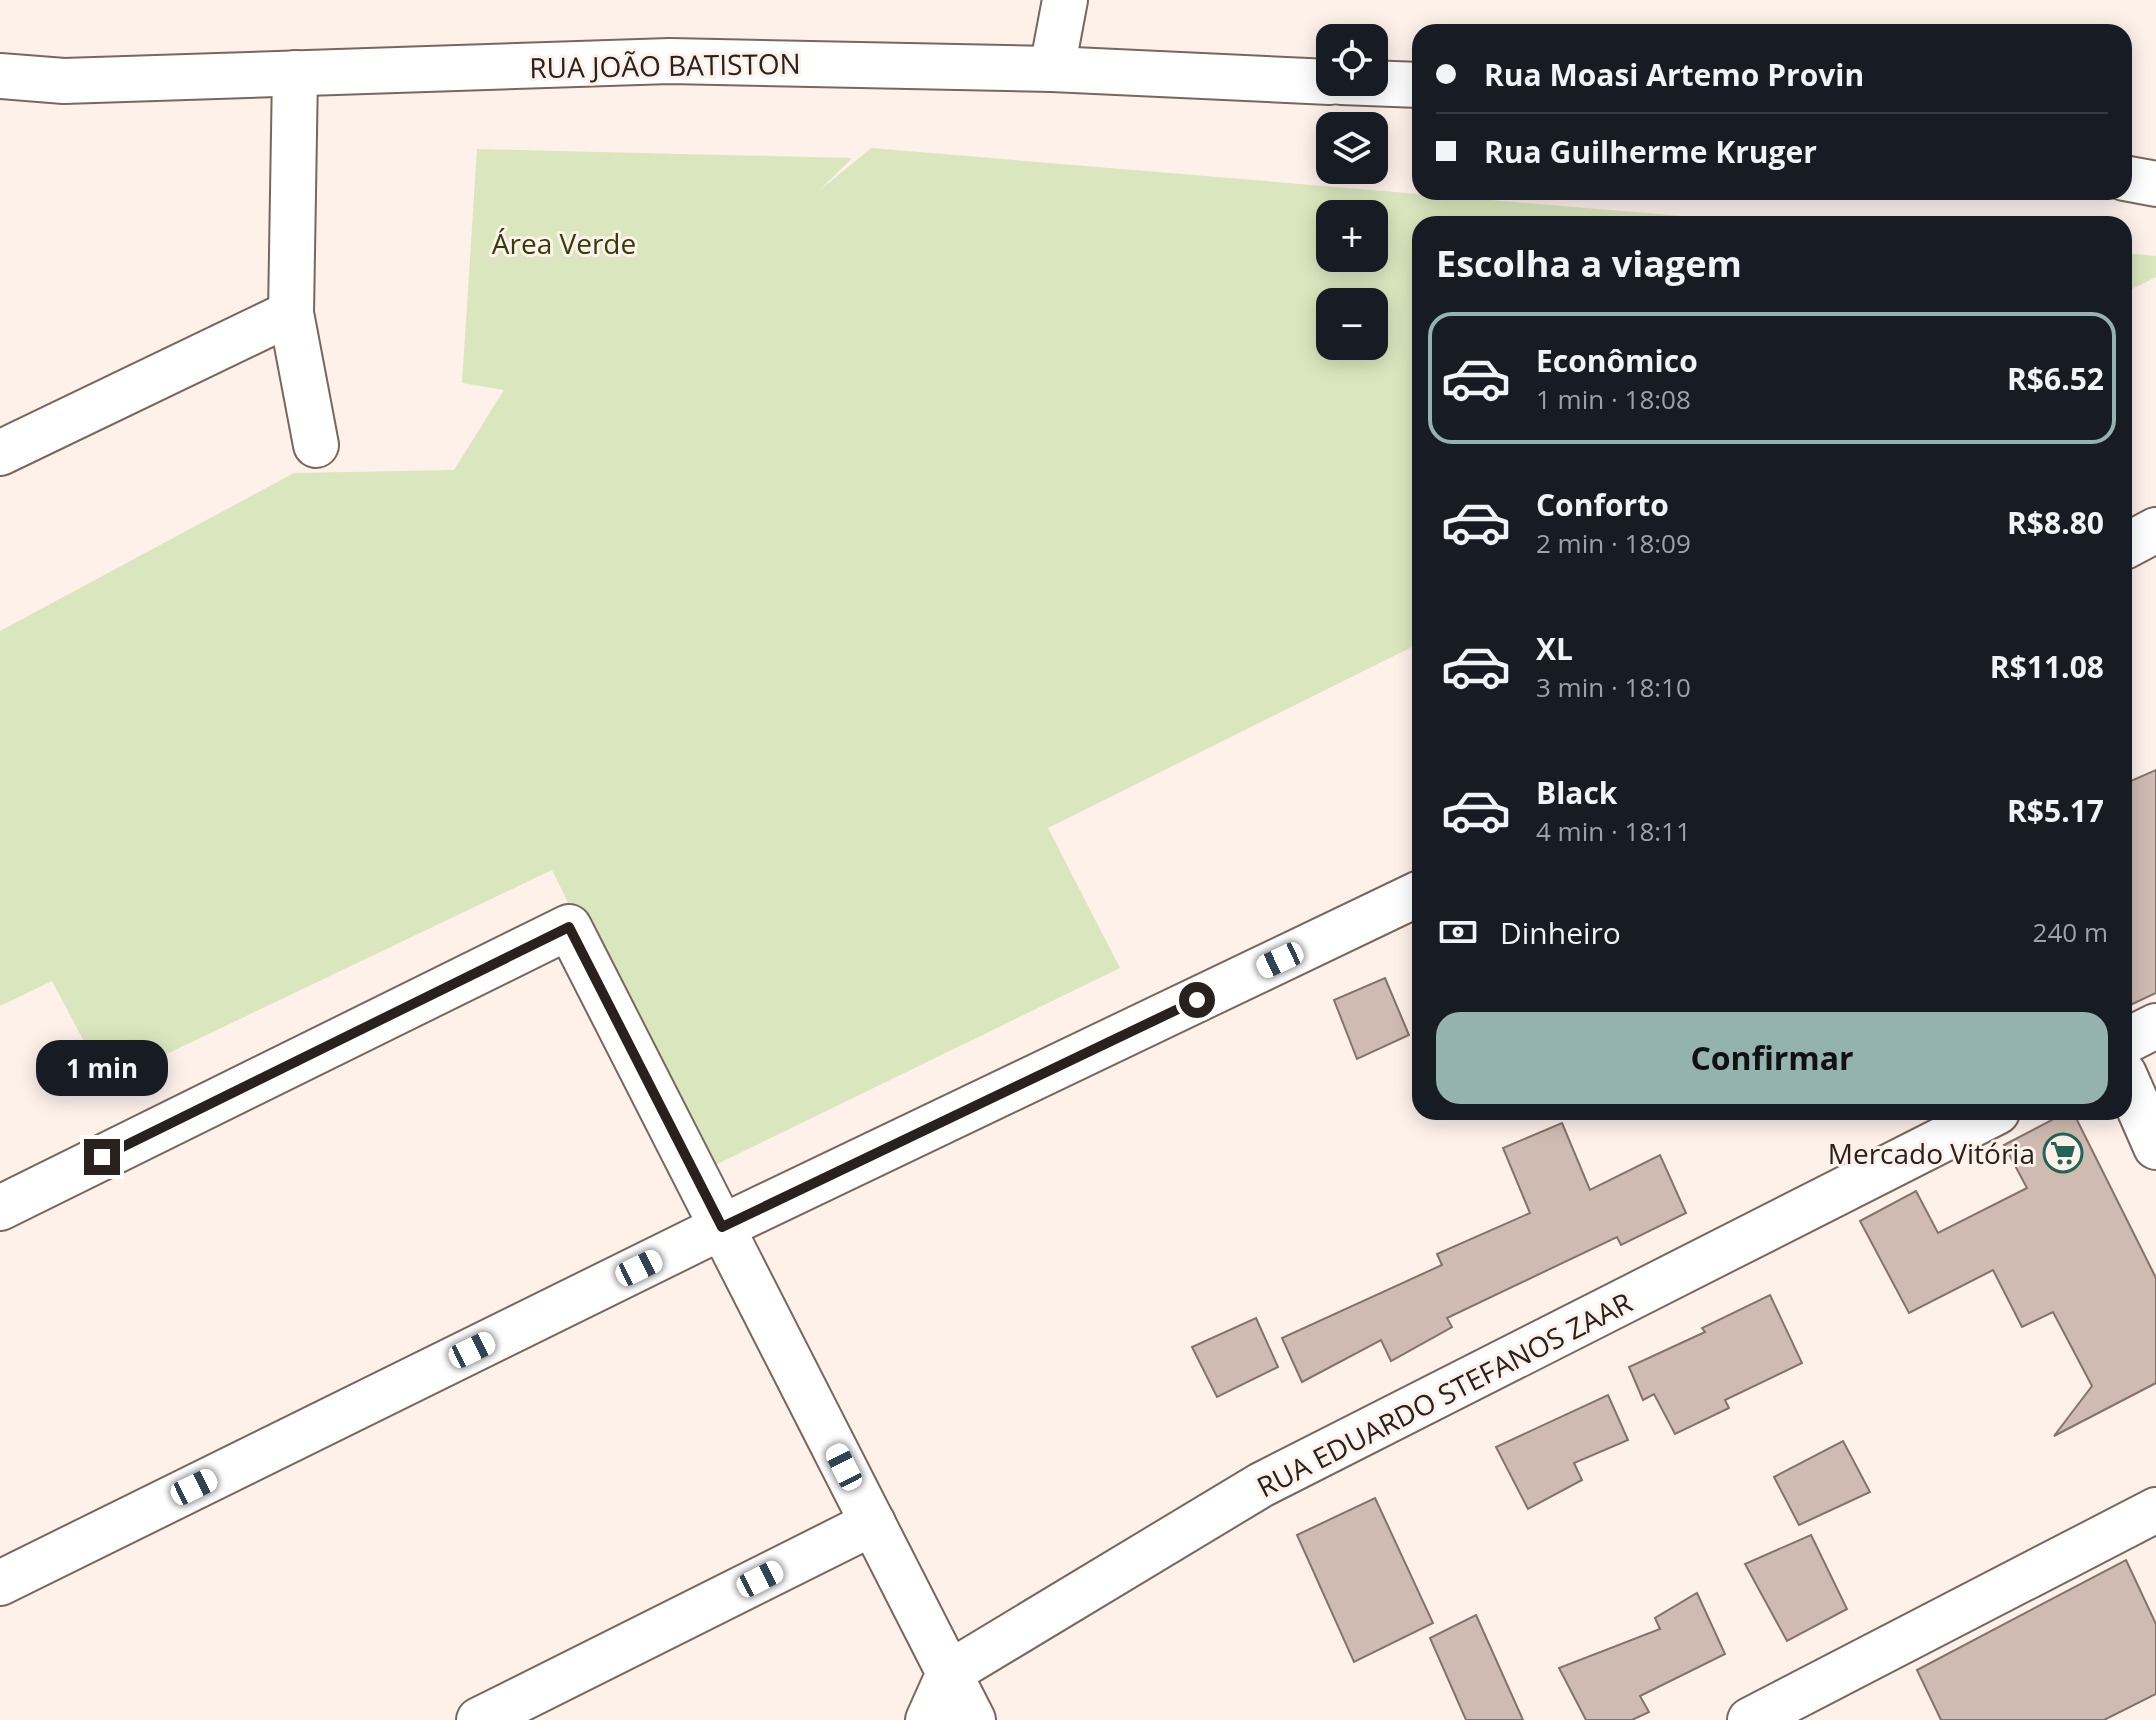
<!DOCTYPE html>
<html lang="pt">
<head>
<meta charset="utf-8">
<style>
	body { margin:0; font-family:"Open Sans",sans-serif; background:#20242c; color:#f1f3f6; height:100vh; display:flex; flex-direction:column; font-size:30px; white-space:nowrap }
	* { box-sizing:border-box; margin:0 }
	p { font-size:26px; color:#9ea1a6 }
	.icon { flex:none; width:44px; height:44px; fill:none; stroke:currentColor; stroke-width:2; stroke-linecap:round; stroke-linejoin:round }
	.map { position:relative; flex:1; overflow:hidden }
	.panel { position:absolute; left:1412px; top:216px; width:720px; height:904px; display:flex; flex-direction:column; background:#171b24; border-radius:24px; box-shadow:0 4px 20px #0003 }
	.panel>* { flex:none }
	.hud { position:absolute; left:1412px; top:24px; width:720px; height:176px; border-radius:24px; box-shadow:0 4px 20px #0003; display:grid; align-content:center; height:176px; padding:0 24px; background:#171b24 }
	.controls { position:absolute; left:1316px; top:24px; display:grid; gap:16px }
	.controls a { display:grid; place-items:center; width:72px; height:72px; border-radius:16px; background:#171b24; box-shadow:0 4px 20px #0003; font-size:40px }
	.end { position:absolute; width:36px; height:36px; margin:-18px; border:10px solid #28211d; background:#fff; box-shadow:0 0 0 4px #fff }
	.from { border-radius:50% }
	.bubble { position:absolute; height:56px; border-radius:24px; background:#171b24; box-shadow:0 4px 20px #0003; font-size:26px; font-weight:700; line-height:56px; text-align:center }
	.car { position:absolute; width:24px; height:48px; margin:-24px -12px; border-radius:10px; box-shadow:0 0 6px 2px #0007; background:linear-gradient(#fff 24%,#345 0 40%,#fff 0 76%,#345 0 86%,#fff 0) }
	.hud b { display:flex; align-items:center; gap:28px; height:76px; font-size:30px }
	.hud b+b { border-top:2px solid #363941 }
	.hud i { width:20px; height:20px; background:#f1f3f6 }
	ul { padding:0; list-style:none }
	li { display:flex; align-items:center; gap:24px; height:132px; margin:0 16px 12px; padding:0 8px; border:4px solid transparent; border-radius:24px }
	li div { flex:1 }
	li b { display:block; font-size:30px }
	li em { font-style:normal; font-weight:700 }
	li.current { border-color:#94b3ae }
	li>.icon { width:72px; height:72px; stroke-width:1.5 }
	h2 { padding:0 24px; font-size:36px; line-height:96px }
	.pay { display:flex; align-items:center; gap:20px; height:88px; padding:0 24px; font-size:30px }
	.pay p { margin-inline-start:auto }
	.button { display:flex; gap:16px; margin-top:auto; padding:16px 24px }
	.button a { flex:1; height:92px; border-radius:24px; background:#94b3ae; color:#111; font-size:32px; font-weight:700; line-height:92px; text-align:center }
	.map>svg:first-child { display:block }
	.green { fill:#dae7be; fill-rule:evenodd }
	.building { fill:#cfbbb1; stroke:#85736a; stroke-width:2 }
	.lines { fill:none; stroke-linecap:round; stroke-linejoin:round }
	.street-casing { stroke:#78675d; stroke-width:48 }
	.secondary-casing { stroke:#78675d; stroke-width:48 }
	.street { stroke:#fff; stroke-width:44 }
	.secondary { stroke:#fff; stroke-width:44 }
	.route { stroke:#28211d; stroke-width:10 }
	.labels { text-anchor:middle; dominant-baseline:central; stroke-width:6; stroke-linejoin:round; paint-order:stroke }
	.street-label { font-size:28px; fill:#28211d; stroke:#fdf1ea }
	.park-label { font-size:28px; fill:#323e08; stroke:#fdf1ea }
	.poi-label { font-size:28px; fill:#28211d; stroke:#fdf1ea; text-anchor:end }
</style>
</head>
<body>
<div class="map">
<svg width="2156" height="1720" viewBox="0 0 2156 1720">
	<rect width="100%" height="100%" fill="#fdf1ea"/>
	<g class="green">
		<path d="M871,148L1778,224H1420V643L1048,828L1120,968L701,1172L552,870L106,1083L52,981L0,1006V631L294,473L454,470L504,390L462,383L477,149L852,158L819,191ZM1330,214H1374V258H1330ZM1330,302H1374V346H1330Z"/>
		<path d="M2124,253L2156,256V277L2124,293Z"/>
	</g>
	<g class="building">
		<path d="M2156,770V993L2124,1008V784Z"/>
		<path d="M1385,978L1409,1035L1357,1059L1334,1000Z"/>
		<path d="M2067,1112H2073L2156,1278V1383L2054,1436L2092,1386L2053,1312L2022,1327L1993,1270L1909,1313L1860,1221L1916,1191L1938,1233L2027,1188L2004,1145Z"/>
		<path d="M1562,1123L1590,1190L1660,1155L1686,1213L1621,1245L1617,1237L1447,1318L1452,1327L1391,1361L1381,1340L1302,1382L1282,1338L1442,1265L1437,1254L1530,1213L1503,1148Z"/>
		<path d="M1770,1295L1802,1363L1725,1400L1729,1408L1675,1434L1654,1394L1643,1400L1629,1367L1705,1332L1702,1328Z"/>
		<path d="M1256,1318L1278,1367L1217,1397L1192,1347Z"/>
		<path d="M1608,1395L1628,1440L1574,1463L1582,1480L1528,1509L1496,1447Z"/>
		<path d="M1843,1441L1870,1492L1799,1525L1774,1477Z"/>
		<path d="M1375,1498L1433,1623L1354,1662L1297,1535Z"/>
		<path d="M1811,1535L1847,1609L1787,1641L1745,1564Z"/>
		<path d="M2126,1560L2156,1624V1694L2104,1720H1941L1917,1670Z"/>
		<path d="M1697,1593L1725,1654L1640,1696L1649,1712L1632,1720H1586L1559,1668L1660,1629L1655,1618Z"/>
		<path d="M1476,1615L1523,1720H1466L1430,1638Z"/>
	</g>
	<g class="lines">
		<g class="street-casing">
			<g id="street">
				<path d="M1052,69L1065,0"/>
				<path d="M295,73L291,313L316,445"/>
				<path d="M0,453L291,313"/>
				<path d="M2124,547L2156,530"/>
				<path d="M2124,1074L2156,1147"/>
				<path d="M0,1208L569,927L949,1673L928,1720"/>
				<path d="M0,1583L722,1227L1420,893"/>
				<path d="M479,1720L873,1523"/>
				<path d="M1750,1720L2156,1510"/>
			</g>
		</g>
		<g class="secondary-casing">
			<g id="secondary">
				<path d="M0,76L64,81L670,61L1052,69L1330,82"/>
				<path d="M1341,82L1420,85"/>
				<path d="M2124,178L2156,184"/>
				<path d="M2124,1042L2156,1026"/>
				<path d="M973,1720L949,1673L1261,1485L1997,1112"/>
			</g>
		</g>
		<use href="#street" class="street"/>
		<use href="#secondary" class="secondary"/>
	</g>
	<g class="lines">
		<path class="route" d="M102,1157L569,927L722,1227L1197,1000"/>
	</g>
	<defs>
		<g id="supermarket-ring" transform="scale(2)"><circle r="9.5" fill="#fdf1ea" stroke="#226556" stroke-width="1.5"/><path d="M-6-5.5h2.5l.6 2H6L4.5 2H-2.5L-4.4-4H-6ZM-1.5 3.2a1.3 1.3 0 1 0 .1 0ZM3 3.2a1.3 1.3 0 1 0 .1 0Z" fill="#226556"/></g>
	</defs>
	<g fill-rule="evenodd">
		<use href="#supermarket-ring" x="2063" y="1153"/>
	</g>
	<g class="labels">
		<g class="street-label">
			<text transform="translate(665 65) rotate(-1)">RUA JOÃO BATISTON</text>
			<text transform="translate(1444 1394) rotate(-27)">RUA EDUARDO STEFANOS ZAAR</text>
		</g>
		<g class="park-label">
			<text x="564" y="243">Área Verde</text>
		</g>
		<g class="poi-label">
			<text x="2035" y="1153">Mercado Vitória</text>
		</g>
	</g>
</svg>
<div class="controls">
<a><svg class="icon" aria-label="locate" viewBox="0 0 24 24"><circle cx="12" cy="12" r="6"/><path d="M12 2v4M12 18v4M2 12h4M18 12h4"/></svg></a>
<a><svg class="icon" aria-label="layers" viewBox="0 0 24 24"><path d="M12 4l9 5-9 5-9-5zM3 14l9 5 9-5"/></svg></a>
<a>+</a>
<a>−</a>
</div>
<i class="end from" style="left:1197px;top:1000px"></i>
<i class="end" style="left:102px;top:1157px"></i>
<div class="bubble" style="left:36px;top:1040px;width:132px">1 min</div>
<i class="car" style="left:1280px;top:960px;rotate:245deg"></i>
<i class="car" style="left:639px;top:1268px;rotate:64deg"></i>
<i class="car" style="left:472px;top:1350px;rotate:64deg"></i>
<i class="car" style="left:844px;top:1467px;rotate:333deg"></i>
<i class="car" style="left:194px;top:1487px;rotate:64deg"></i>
<i class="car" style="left:760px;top:1579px;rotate:63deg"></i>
<div class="hud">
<b><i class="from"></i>Rua Moasi Artemo Provin</b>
<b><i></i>Rua Guilherme Kruger</b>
</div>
<section class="panel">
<h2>Escolha a viagem</h2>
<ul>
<li class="current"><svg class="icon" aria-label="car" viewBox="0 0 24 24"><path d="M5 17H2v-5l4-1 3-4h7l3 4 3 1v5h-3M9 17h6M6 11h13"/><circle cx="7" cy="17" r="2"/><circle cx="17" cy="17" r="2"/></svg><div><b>Econômico</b><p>1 min · 18:08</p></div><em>R$6.52</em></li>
<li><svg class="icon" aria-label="car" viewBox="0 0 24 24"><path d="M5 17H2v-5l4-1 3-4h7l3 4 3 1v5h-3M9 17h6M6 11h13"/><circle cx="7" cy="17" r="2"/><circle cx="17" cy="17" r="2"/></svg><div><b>Conforto</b><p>2 min · 18:09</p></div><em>R$8.80</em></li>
<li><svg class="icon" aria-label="car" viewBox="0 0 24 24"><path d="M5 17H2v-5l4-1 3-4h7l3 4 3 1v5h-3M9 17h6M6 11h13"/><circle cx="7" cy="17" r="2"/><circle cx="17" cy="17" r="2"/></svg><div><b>XL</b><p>3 min · 18:10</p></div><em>R$11.08</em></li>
<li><svg class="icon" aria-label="car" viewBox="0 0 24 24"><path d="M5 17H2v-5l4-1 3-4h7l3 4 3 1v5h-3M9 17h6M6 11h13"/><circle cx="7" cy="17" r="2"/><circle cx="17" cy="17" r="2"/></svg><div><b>Black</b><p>4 min · 18:11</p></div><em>R$5.17</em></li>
</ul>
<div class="pay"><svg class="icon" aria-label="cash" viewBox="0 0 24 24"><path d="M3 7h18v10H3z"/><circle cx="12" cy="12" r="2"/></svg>Dinheiro<p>240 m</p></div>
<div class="button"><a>Confirmar</a></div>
</section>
</div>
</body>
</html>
